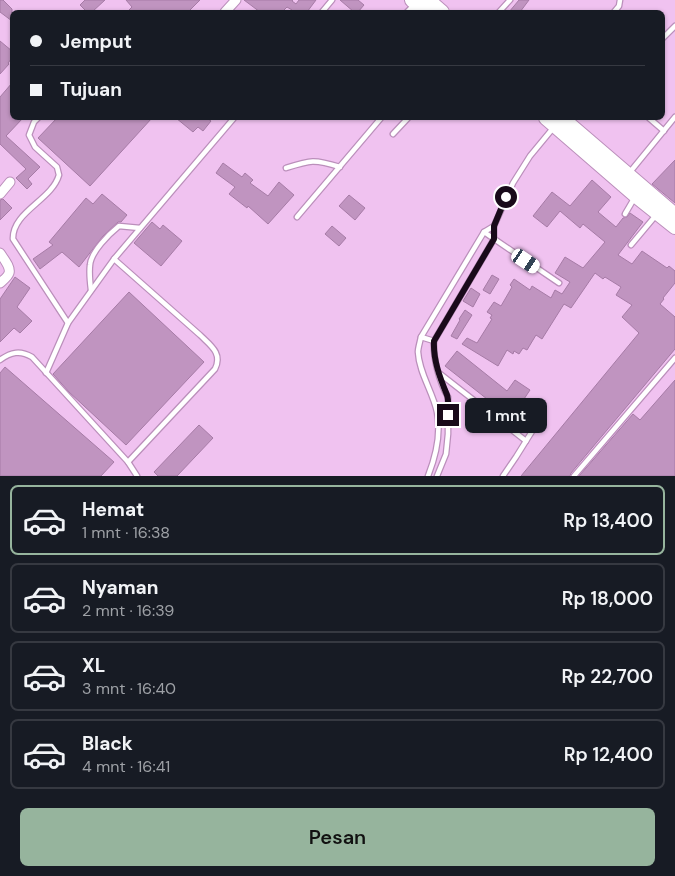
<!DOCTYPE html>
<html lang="id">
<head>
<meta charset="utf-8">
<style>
	body { margin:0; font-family:"DM Sans",sans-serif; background:#242831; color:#f1f3f6; height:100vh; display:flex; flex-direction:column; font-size:19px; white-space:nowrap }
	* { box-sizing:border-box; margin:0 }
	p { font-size:16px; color:#9ea1a6 }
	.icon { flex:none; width:28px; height:28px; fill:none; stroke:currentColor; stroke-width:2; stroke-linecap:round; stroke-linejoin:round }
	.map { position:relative; height:476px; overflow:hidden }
	.sheet { display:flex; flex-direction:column; background:#171b24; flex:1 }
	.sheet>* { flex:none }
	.hud { position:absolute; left:10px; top:10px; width:655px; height:110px; border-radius:8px; box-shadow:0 1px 4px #0004; display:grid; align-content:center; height:110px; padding:0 20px; background:#171b24 }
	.end { position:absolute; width:22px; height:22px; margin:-11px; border:6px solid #190a1a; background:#fff; box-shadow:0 0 0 2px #fff }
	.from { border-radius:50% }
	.bubble { position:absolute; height:35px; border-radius:8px; background:#171b24; box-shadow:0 1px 4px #0004; font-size:16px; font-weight:600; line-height:35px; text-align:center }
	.car { position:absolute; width:15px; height:30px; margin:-15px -8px; border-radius:6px; box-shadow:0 0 4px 1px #0007; background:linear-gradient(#fff 24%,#345 0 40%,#fff 0 76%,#345 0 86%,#fff 0) }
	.hud b { display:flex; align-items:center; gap:18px; height:48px; font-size:19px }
	.hud b+b { border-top:1px solid #363941 }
	.hud i { width:12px; height:12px; background:#f1f3f6 }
	ul { padding:9px 0 0; list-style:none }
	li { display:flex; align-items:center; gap:15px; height:70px; margin:0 10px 8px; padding:0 10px; border:2px solid #363941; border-radius:8px }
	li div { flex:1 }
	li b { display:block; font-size:19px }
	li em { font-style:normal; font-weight:600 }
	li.selected { border-color:#96b49d }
	li>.icon { width:45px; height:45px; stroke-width:1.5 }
	.action { display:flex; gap:10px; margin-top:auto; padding:10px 20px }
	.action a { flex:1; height:58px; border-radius:8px; background:#96b49d; color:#111; font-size:20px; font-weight:600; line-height:58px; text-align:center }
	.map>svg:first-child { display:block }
	.building { fill:#c094c0; stroke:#a67ba6 }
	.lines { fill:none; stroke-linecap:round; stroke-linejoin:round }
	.service-casing { stroke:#bb8fbb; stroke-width:7 }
	.minor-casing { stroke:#bb8fbb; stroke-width:11 }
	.trunk-casing { stroke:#bb8fbb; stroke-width:16 }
	.service { stroke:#fff; stroke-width:4.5 }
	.minor { stroke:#fff; stroke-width:9 }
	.trunk { stroke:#fff; stroke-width:14 }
	.route { stroke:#190a1a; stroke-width:6 }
</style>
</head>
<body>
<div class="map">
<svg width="675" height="476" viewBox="0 0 675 476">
	<rect width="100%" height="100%" fill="#f0c2f0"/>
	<g class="building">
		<path d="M0,0H3L12,9V21L0,12Z"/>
		<path d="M85,0H105L92,12H87L80,5Z"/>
		<path d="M126,0H200L188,12H127L132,7Z"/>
		<path d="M244,0H293L292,1L296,4L299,0H316L307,12H290L292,10L287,7L282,12H260Z"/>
		<path d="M340,0H358L364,5L358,12H354Z"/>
		<path d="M519,0H529L520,12H509Z"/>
		<path d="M0,41L12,51V58L8,63L9,64L0,74Z"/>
		<path d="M12,83V118H23L6,136L40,167L28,179L32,184L27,189L16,178L26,169L0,144V97Z"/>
		<path d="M57,118H152L90,186L38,138Z"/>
		<path d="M176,118H207L211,121L203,131L198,127L193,132Z"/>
		<path d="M675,160V203L652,184Z"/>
		<path d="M223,163L242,177L245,173L253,180L250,183L268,196L279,182L294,195L268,224L248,206L247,208L229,194L235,187L216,173Z"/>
		<path d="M592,180L611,197L598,212L616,227L623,218L627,217L630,213L643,222L618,255L632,264L642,251L667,268L669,266L675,271V283L663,298L664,299L660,304L675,317V349L571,473L570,476H521L639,333L622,317L632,305L616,295L621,287L605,277L603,279L595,273L571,308L564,304L542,339L536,335L527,350L523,348L519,354L514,351L513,354L507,350L498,366L462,344L467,338L477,343L492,319L490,318L492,315L487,312L494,302L501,306L512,287L510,285L514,279L530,290L532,286L551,298L555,290L562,294L570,282L555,273L565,257L583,268L605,242L583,224L580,228L560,211L547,227L533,216L552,192L570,206Z"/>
		<path d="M102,194L127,215L121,222H118L103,236L79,267L62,252L40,269L33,259L53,245L49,242L86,198L93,204Z"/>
		<path d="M349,195L365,208L355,220L339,206Z"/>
		<path d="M3,199L12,208L0,220V200Z"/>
		<path d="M152,222L160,229L163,225L182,241L161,266L134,243Z"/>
		<path d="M332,226L346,238L339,246L325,234Z"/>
		<path d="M492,275L499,279L490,294L483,290Z"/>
		<path d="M15,277L30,288L17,307L32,321L20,333L14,328L0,342V299Z"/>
		<path d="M471,288L480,294L473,307L463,301Z"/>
		<path d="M129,292L204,362L126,445L69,392L53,374Z"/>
		<path d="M465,310L472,315L457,339L451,336L460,320L459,319Z"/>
		<path d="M457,351L507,391L515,380L530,390L522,402L527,406L515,421L445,366Z"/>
		<path d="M5,367L114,462L101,476H0V373Z"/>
		<path d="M675,380V476H579L633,414L640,420Z"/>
		<path d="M199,425L213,438L177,476H158L154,472Z"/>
	</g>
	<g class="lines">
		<g class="service-casing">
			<g id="service">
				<path d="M322,12L332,0"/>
				<path d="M407,12L411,8L415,9"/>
				<path d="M499,12L510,0"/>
				<path d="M614,12L619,6L620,0"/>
				<path d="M662,39L675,26"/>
				<path d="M38,118L34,122L29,135L35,147L57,167L59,175C52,200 12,212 13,239L68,323L114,259L234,118"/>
				<path d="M649,118L664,131"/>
				<path d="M393,134L408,118"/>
				<path d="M286,168C311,160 314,159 340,167"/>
				<path d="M630,172L675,117"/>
				<path d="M625,214L635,197"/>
				<path d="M297,217L381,118"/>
				<path d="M484,232L559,283"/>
				<path d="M631,245L657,214"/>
				<path d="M114,259L200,335C210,345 223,353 215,369L128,462"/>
				<path d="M91,290C90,282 89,273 90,265C91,252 109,234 119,226L140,228"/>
				<path d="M421,337L434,341"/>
				<path d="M0,360C11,352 20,350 32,357L128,462L137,476"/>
				<path d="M46,373L68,323"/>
				<path d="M439,373L526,441"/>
				<path d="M428,476C436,456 441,433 437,412C433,392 419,373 418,352C418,348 420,342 421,337L484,232L494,226"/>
				<path d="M437,476L446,454L448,434V397C439,382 433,358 434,341L494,239V226L513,183L530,156L554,127"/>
				<path d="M503,476L516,457L536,425V407"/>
				<path d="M574,476L675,358"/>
			</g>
		</g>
		<g class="minor-casing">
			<g id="minor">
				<path d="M225,12L236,0"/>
				<path d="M0,194L10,182"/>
				<path d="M0,253C3,258 11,267 9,273C8,277 2,281 0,283"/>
			</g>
		</g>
		<g class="trunk-casing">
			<g id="trunk">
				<path d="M412,0L427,12"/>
				<path d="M428,0L442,12"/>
				<path d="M546,118L636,196L675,227"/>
				<path d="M562,118L675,215"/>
			</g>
		</g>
		<use href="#service" class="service"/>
		<use href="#minor" class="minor"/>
		<use href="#trunk" class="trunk"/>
	</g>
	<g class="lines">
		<path class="route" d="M448,415C448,409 449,401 447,395C440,378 433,360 434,341L494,239V226L506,197"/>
	</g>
</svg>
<i class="end from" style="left:506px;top:197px"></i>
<i class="end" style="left:448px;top:415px"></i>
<div class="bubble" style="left:465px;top:398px;width:82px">1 mnt</div>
<i class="car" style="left:526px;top:261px;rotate:124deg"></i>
<div class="hud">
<b><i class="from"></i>Jemput</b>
<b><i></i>Tujuan</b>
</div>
</div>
<section class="sheet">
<ul>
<li class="selected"><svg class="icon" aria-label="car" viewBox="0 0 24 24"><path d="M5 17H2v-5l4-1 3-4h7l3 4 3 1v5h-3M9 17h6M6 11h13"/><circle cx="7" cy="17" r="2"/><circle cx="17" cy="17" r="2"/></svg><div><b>Hemat</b><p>1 mnt · 16:38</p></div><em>Rp 13,400</em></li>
<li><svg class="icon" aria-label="car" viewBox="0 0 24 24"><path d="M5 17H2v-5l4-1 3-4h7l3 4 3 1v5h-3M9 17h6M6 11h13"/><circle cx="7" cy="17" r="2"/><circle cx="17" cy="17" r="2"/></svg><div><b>Nyaman</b><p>2 mnt · 16:39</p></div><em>Rp 18,000</em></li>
<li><svg class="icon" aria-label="car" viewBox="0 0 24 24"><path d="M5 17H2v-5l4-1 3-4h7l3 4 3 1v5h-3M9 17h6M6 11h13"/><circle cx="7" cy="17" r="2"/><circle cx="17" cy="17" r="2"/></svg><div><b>XL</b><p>3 mnt · 16:40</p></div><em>Rp 22,700</em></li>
<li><svg class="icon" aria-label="car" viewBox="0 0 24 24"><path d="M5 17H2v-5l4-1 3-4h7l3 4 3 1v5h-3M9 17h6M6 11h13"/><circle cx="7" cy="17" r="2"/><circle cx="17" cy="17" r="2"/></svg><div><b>Black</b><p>4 mnt · 16:41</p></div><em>Rp 12,400</em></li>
</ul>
<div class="action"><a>Pesan</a></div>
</section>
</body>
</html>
